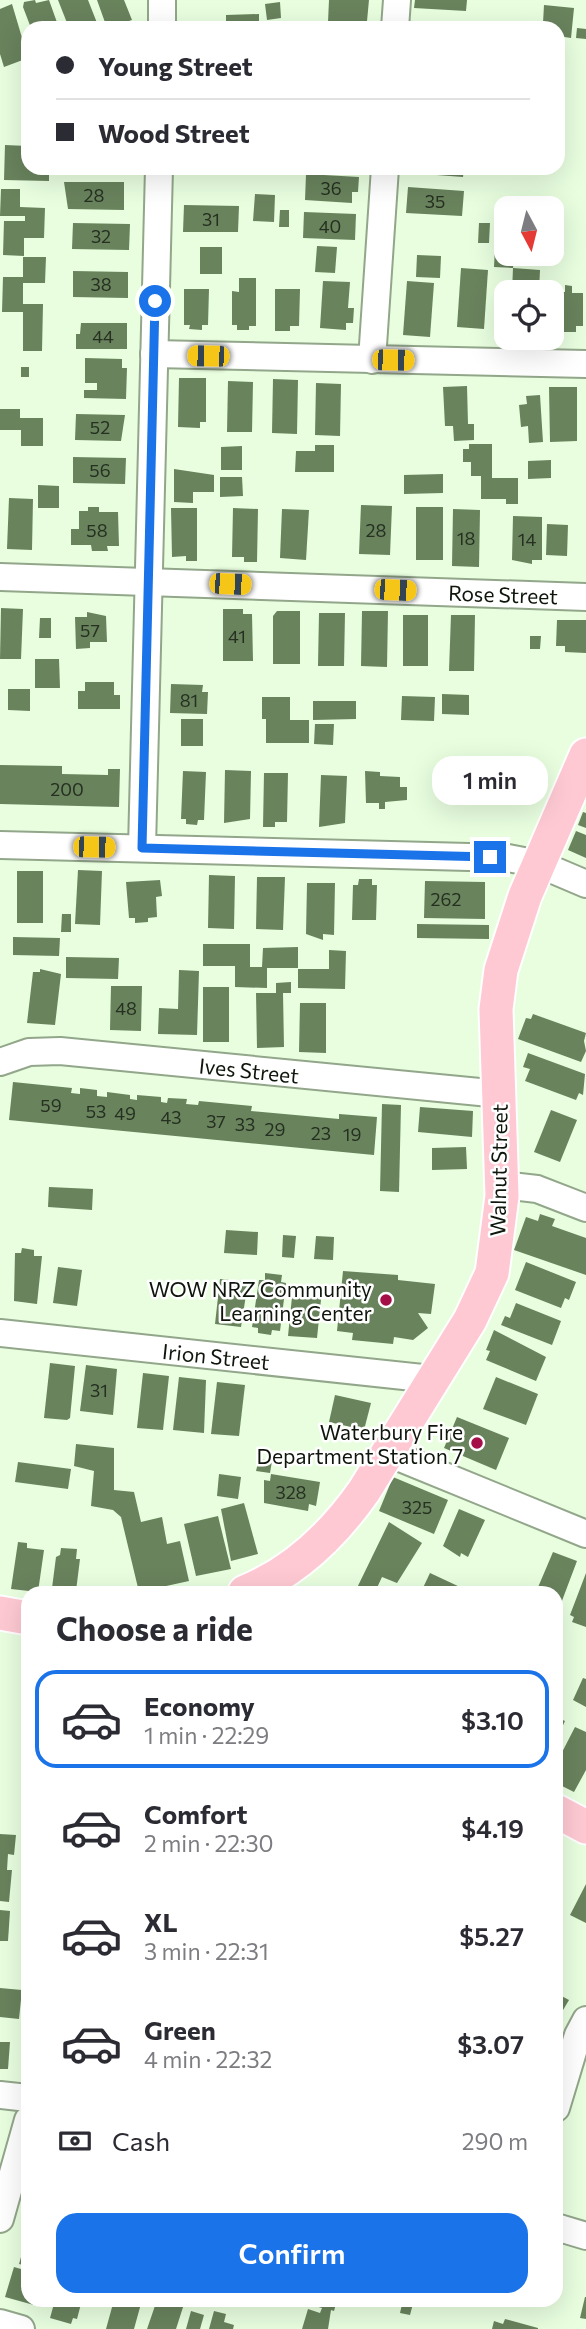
<!DOCTYPE html>
<html lang="en">
<head>
<meta charset="utf-8">
<style>
	body { margin:0; font-family:Commissioner,sans-serif; background:#f7f7f7; color:#2b2b33; height:100vh; display:flex; flex-direction:column; font-size:26px; white-space:nowrap }
	* { box-sizing:border-box; margin:0 }
	p { font-size:23px; color:#7c7c81 }
	.icon { flex:none; width:38px; height:38px; fill:none; stroke:currentColor; stroke-width:2; stroke-linecap:round; stroke-linejoin:round }
	.map { position:relative; flex:1; overflow:hidden }
	.details { position:absolute; left:21px; top:1586px; width:542px; height:721px; display:flex; flex-direction:column; background:#fff; border-radius:21px; box-shadow:0 7px 28px #0002 }
	.details>* { flex:none }
	.banner { position:absolute; left:21px; top:21px; width:544px; height:154px; border-radius:21px; box-shadow:0 7px 28px #0002; display:grid; align-content:center; height:154px; padding:0 35px; background:#fff }
	.needle { width:46px; rotate:173deg }
	.buttons { position:absolute; left:494px; top:196px; display:grid; gap:14px }
	.buttons a { display:grid; place-items:center; width:70px; height:70px; border-radius:14px; background:#fff; box-shadow:0 7px 28px #0002; font-size:35px }
	.end { position:absolute; width:32px; height:32px; margin:-16px; border:9px solid #1a73e8; background:#fff; box-shadow:0 0 0 4px #fff }
	.from { border-radius:50% }
	.bubble { position:absolute; height:49px; border-radius:21px; background:#fff; box-shadow:0 7px 28px #0002; font-size:23px; font-weight:600; line-height:49px; text-align:center }
	.car { position:absolute; width:21px; height:42px; margin:-21px -10px; border-radius:9px; box-shadow:0 0 5px 2px #0007; background:linear-gradient(#f5c518 24%,#345 0 40%,#f5c518 0 76%,#345 0 86%,#f5c518 0) }
	.banner b { display:flex; align-items:center; gap:24px; height:66px; font-size:26px }
	.banner b+b { border-top:2px solid #e1e1e2 }
	.banner i { width:18px; height:18px; background:#2b2b33 }
	ul { padding:0; list-style:none }
	li { display:flex; align-items:center; gap:21px; height:98px; margin:0 14px 10px; padding:0 21px; border:4px solid transparent; border-radius:21px }
	li div { flex:1 }
	li b { display:block; font-size:26px }
	li em { font-style:normal; font-weight:600 }
	li.selected { border-color:#1a73e8 }
	li>.icon { width:63px; height:63px; stroke-width:1.5 }
	h2 { padding:0 35px; font-size:32px; line-height:84px }
	.pay { display:flex; align-items:center; gap:18px; height:77px; padding:0 35px; font-size:26px }
	.pay p { margin-inline-start:auto }
	.cta { display:flex; gap:14px; margin-top:auto; padding:14px 35px }
	.cta a { flex:1; height:80px; border-radius:21px; background:#1a73e8; color:#fff; font-size:28px; font-weight:600; line-height:80px; text-align:center }
	.map>svg:first-child { display:block }
	.building { fill:#69835d }
	.lines { fill:none; stroke-linecap:round; stroke-linejoin:round }
	.minor-casing { stroke:#92a68a; stroke-width:30 }
	.major-casing { stroke:#fff; stroke-width:37 }
	.minor { stroke:#fff; stroke-width:26 }
	.major { stroke:#fec9d3; stroke-width:33 }
	.route { stroke:#1a73e8; stroke-width:9 }
	.poi-dot { fill:#a50f48; stroke:#fff; stroke-width:2.5 }
	.labels { text-anchor:middle; dominant-baseline:central; stroke-width:5; stroke-linejoin:round; paint-order:stroke }
	.number-label { font-size:18px; fill:#253020 }
	.street-label { font-size:21px; fill:#0e150b; stroke:#fff }
	.poi-label { font-size:21px; fill:#0e150b; stroke:#fff; text-anchor:end }
</style>
</head>
<body>
<div class="map">
<svg width="586" height="2329" viewBox="0 0 586 2329">
	<rect width="100%" height="100%" fill="#e8fedf"/>
	<g class="building">
		<path d="M35,0L36,3L49,0L59,28H31L23,7L24,2Z"/>
		<path d="M58,0H88L99,28H69Z"/>
		<path d="M97,0H124L132,20L107,28Z"/>
		<path d="M329,0H369L367,21L363,24L328,22Z"/>
		<path d="M415,0H467L466,11L414,8Z"/>
		<path d="M280,2L281,18L267,20L265,4Z"/>
		<path d="M12,4L28,58L4,67L0,54V9Z"/>
		<path d="M544,5L574,8L571,38L558,36V28H547V24L543,23Z"/>
		<path d="M259,14V24L226,28V15Z"/>
		<path d="M510,22L530,23V28H510Z"/>
		<path d="M414,24L441,26V28H414Z"/>
		<path d="M577,28L586,29V39L576,38Z"/>
		<path d="M5,145L28,146V168H49V181L4,180Z"/>
		<path d="M410,168H464L463,177L410,173Z"/>
		<path d="M306,174L359,177L358,192H352V203L305,200Z"/>
		<path d="M64,182H124V210L68,209Z"/>
		<path d="M408,187L464,191L462,216L406,213Z"/>
		<path d="M1,189H20V207L45,208L44,238H24V256L3,255L4,221H25V216H0Z"/>
		<path d="M255,194L275,195L274,222L253,221Z"/>
		<path d="M184,205L239,206L238,232H183Z"/>
		<path d="M280,210H289V227H279Z"/>
		<path d="M304,212L356,214L355,240L303,238Z"/>
		<path d="M73,223L130,224L129,250L72,249Z"/>
		<path d="M479,223H490L489,243H478Z"/>
		<path d="M317,246L337,247L335,273L315,272Z"/>
		<path d="M495,246L506,247V254H514L513,268L494,267Z"/>
		<rect x="200" y="247" width="22" height="27"/>
		<path d="M417,255L441,256L440,278L416,277Z"/>
		<path d="M23,257H46L45,283H23V304H43L42,351H23V312H2L3,277H23Z"/>
		<path d="M461,268L488,270L484,329L457,327Z"/>
		<path d="M513,268L540,270L539,292H512Z"/>
		<path d="M73,271L128,272V298L73,297Z"/>
		<path d="M239,278H256V326H249V330H237V325H232V291L239,292Z"/>
		<path d="M323,281L350,282L348,308H354L353,323H346V330L320,328Z"/>
		<path d="M407,281L434,283L430,337L403,335Z"/>
		<path d="M565,285L572,286V293H583V326H576V332H562V325H556V292H565Z"/>
		<path d="M184,289H209L208,325H202V330L189,329L190,325H184Z"/>
		<path d="M275,289H300L299,326H290V331H275Z"/>
		<path d="M81,323H127V349H76V334H80Z"/>
		<path d="M85,358L122,359V368H127L126,399L84,398V390H97V383H85Z"/>
		<rect x="21" y="367" width="8" height="10"/>
		<path d="M179,378H206V422H200V428L178,427Z"/>
		<path d="M273,379L298,380L297,434L272,433Z"/>
		<path d="M228,381L253,382L252,432H227Z"/>
		<path d="M316,383L341,384L340,436L315,435Z"/>
		<path d="M467,386L468,424H474V440L454,441L453,426H445L443,387Z"/>
		<path d="M549,387H577V441L550,442Z"/>
		<path d="M540,395L543,442L529,443L528,426L521,427L519,405L527,404L526,396Z"/>
		<path d="M0,409H20V418H43V446H21V430H0Z"/>
		<path d="M76,414L125,415L121,441L75,440Z"/>
		<path d="M469,444H492V478H518V504H506V499H481V476H471V462H463V449H469Z"/>
		<path d="M315,445H334V472H295L296,451H315Z"/>
		<path d="M242,446V470H221V447Z"/>
		<path d="M73,457L126,458L125,484L73,483Z"/>
		<path d="M551,460V478L528,479V461Z"/>
		<path d="M174,469L214,475V492H193V503L174,502Z"/>
		<path d="M443,474V493L404,494V475Z"/>
		<path d="M220,477H242L243,496L220,497Z"/>
		<path d="M38,485L59,486V508H38Z"/>
		<path d="M9,498L33,499L32,550L7,549Z"/>
		<path d="M361,505L392,506L390,555L359,554Z"/>
		<path d="M88,507H99V512H118L119,546H107L108,551H92L91,545H71V529H79V511H88Z"/>
		<rect x="416" y="507" width="27" height="53"/>
		<path d="M171,508H197V561H186V556L172,557Z"/>
		<path d="M233,508L258,509L257,562H244V557H232Z"/>
		<path d="M282,509L309,510L306,560L280,558Z"/>
		<path d="M453,509L480,510L479,567L452,566Z"/>
		<path d="M513,516L542,517V560H532V564L512,560Z"/>
		<path d="M547,524L568,525L567,556L546,555Z"/>
		<path d="M1,608L23,609L21,659H0Z"/>
		<path d="M223,609H243V614H252L253,661H223Z"/>
		<path d="M277,611H300V664H273V616Z"/>
		<path d="M362,611H388L387,667L361,666Z"/>
		<path d="M87,612L106,616L107,642H90V648L76,649L75,617H87Z"/>
		<path d="M319,613H345L344,666H318Z"/>
		<rect x="403" y="615" width="25" height="51"/>
		<path d="M451,615H475L474,671H449Z"/>
		<path d="M40,618H51V638H39Z"/>
		<path d="M557,620H586V653L565,652V646H556Z"/>
		<path d="M530,636H541L540,649H530Z"/>
		<path d="M35,659H59L60,688H35Z"/>
		<path d="M85,682H114V695H120V709H78V691H85Z"/>
		<path d="M171,684L203,685L202,692H208L207,714L170,713Z"/>
		<path d="M8,689H30V711L8,710Z"/>
		<path d="M442,694L469,695V715L442,714Z"/>
		<path d="M402,696L435,697L434,721L401,720Z"/>
		<path d="M262,697H290V720H309V743H266V719H262Z"/>
		<path d="M313,701H356V719L313,720Z"/>
		<rect x="181" y="719" width="22" height="27"/>
		<path d="M315,724H334L333,745L314,744Z"/>
		<path d="M0,765L62,766V774L108,775V769H120L119,807L0,804Z"/>
		<path d="M225,770L251,771L250,819L224,823Z"/>
		<path d="M183,771L206,772L204,820H198L197,825L186,824V819H181Z"/>
		<path d="M365,771L380,772V776L400,777V787H407V800L385,802V809H379V803H366Z"/>
		<path d="M264,773H288L287,822H275V827H263Z"/>
		<path d="M321,775L347,776L345,823L319,827Z"/>
		<path d="M583,812L586,813V828L578,825Z"/>
		<path d="M576,831L586,835V858L568,850Z"/>
		<path d="M78,870L102,871L100,925L75,924Z"/>
		<rect x="17" y="871" width="26" height="52"/>
		<path d="M209,875L235,876L234,929L208,928Z"/>
		<path d="M257,877H285L283,930L256,929Z"/>
		<path d="M359,879H372V885H377L376,920H352L353,885H358Z"/>
		<path d="M160,880L162,896L156,897L157,917L148,918V922L135,923V918H129L126,882Z"/>
		<path d="M425,881L485,882V919L424,918Z"/>
		<path d="M307,883H335L334,935L323,934V940L306,934Z"/>
		<path d="M62,914H71V932H61Z"/>
		<path d="M417,924L489,925V939L417,938Z"/>
		<path d="M13,937L60,938L59,956L13,955Z"/>
		<path d="M203,944H250V967H262L263,948L298,947V968H267V988L235,987V966H203Z"/>
		<path d="M329,950L346,951L345,989L298,988V969H329Z"/>
		<path d="M66,957L119,958L118,979L66,978Z"/>
		<path d="M40,969L61,974L55,1025L27,1023L33,972H40Z"/>
		<path d="M179,970L199,971L197,1035L158,1034L159,1008L178,1009Z"/>
		<path d="M291,982V993H283L284,1047L257,1048L256,993H276V983Z"/>
		<path d="M111,986H142L141,1031L110,1030Z"/>
		<rect x="203" y="987" width="26" height="55"/>
		<path d="M300,1003H326V1053L299,1052Z"/>
		<path d="M533,1014L586,1033L584,1041L586,1051L581,1062L518,1039L526,1018L531,1019Z"/>
		<path d="M528,1053L585,1074L583,1095L579,1093L576,1100L525,1081L530,1069L523,1067Z"/>
		<path d="M13,1082L72,1088L71,1093L80,1094V1088L97,1090V1096L107,1097V1092L130,1095V1099L137,1100V1095L161,1097V1102L167,1103L168,1098L187,1099L186,1104L198,1105L199,1101L252,1106L251,1111L339,1119V1114L377,1117L374,1155L9,1120Z"/>
		<path d="M382,1104L401,1105L399,1192L380,1191Z"/>
		<path d="M420,1107L473,1111L472,1137L418,1132Z"/>
		<path d="M551,1110L577,1120L560,1162L534,1152Z"/>
		<path d="M466,1147L467,1169L432,1170V1148Z"/>
		<path d="M49,1187L93,1189L92,1210L48,1207Z"/>
		<path d="M540,1214L555,1219L552,1226L586,1238V1275L514,1250L526,1217L538,1221Z"/>
		<path d="M226,1230L258,1232L257,1255L224,1253Z"/>
		<path d="M283,1235L296,1236L294,1258L282,1257Z"/>
		<path d="M316,1236L334,1237L333,1260L314,1259Z"/>
		<path d="M22,1248L34,1250V1256H42L37,1304L14,1301L15,1253H21Z"/>
		<path d="M526,1262L576,1282L569,1300L565,1298L561,1308L515,1290Z"/>
		<path d="M58,1267L82,1270L77,1306L53,1303Z"/>
		<path d="M343,1271L398,1275V1280L435,1284L431,1314L418,1313L428,1328L413,1340L394,1337L393,1344L352,1340L353,1333L337,1331Z"/>
		<path d="M265,1273L282,1275L281,1282L286,1283L280,1331L272,1330L271,1335L258,1333V1328L252,1327L259,1280H265Z"/>
		<path d="M220,1279L248,1282L241,1327L215,1324Z"/>
		<path d="M293,1287L322,1290L317,1338L288,1336Z"/>
		<path d="M516,1303L561,1321L552,1345L501,1325L505,1316L510,1318Z"/>
		<path d="M494,1330L546,1357L536,1381L486,1360L490,1351L486,1350Z"/>
		<path d="M50,1363L75,1366L70,1418L67,1420L44,1418Z"/>
		<path d="M86,1365L117,1369L113,1415L80,1411Z"/>
		<path d="M143,1373L169,1376L163,1430L137,1428Z"/>
		<path d="M179,1377L206,1380L204,1433L173,1430Z"/>
		<path d="M496,1377L538,1394L526,1425L483,1409Z"/>
		<path d="M217,1382L245,1385L239,1436L211,1434Z"/>
		<path d="M335,1395L371,1403L364,1430L329,1422Z"/>
		<path d="M457,1417L509,1438L496,1470L444,1448Z"/>
		<path d="M76,1444L114,1448V1490L134,1492L141,1522L162,1517L167,1544L180,1541L189,1581L139,1592L121,1517L113,1510L91,1506L94,1471L74,1466Z"/>
		<path d="M259,1459L272,1461L270,1473L256,1471Z"/>
		<path d="M18,1462L71,1469L68,1489L15,1482Z"/>
		<path d="M219,1474L241,1477L238,1499L217,1496Z"/>
		<path d="M271,1474L320,1482L316,1506L309,1504L308,1511L264,1503V1480L270,1481Z"/>
		<path d="M393,1477L448,1500L434,1534L379,1511Z"/>
		<path d="M244,1503L258,1554L231,1561L221,1509Z"/>
		<path d="M459,1509L485,1520L468,1557L461,1553L460,1557L443,1546Z"/>
		<path d="M218,1516L231,1569L196,1576L184,1524Z"/>
		<path d="M389,1522L422,1543L397,1583L382,1577L375,1592H355Z"/>
		<path d="M18,1542L27,1543V1548L44,1550L38,1592L11,1589Z"/>
		<path d="M61,1548L77,1549L76,1559H80L76,1591L52,1588L56,1557L60,1555Z"/>
		<path d="M553,1552L577,1561L557,1614L556,1592H536Z"/>
		<path d="M430,1573L460,1587L457,1592H421Z"/>
		<path d="M586,1573V1627L572,1622L574,1617L570,1615Z"/>
		<path d="M583,1678L586,1679V1707L573,1700Z"/>
		<path d="M556,1717L565,1721L556,1740Z"/>
		<path d="M575,1727L586,1732V1770L574,1792L560,1785L556,1793V1764Z"/>
		<path d="M0,1834L16,1835L14,1855L8,1854L7,1870H12L9,1902L0,1901Z"/>
		<path d="M586,1884V1923L570,1915Z"/>
		<path d="M0,1910L10,1911L8,1941H0Z"/>
		<path d="M0,1988L22,1990L19,2019L0,2017Z"/>
		<path d="M556,1993L569,2000L556,2022Z"/>
		<path d="M0,2042H10L8,2069H0Z"/>
		<path d="M23,2250L28,2251V2266L19,2264Z"/>
		<path d="M14,2267L28,2271V2300H43L41,2307L5,2297Z"/>
		<path d="M585,2297H586V2319L580,2318Z"/>
		<path d="M55,2300H82L77,2319L73,2318L71,2324L50,2318Z"/>
		<path d="M114,2300H142L134,2329H106Z"/>
		<path d="M157,2300L185,2301L176,2329H147Z"/>
		<path d="M317,2300H337L334,2311L331,2310L328,2329H302L308,2309L320,2313L322,2308L315,2306Z"/>
		<path d="M403,2300H414L410,2315L400,2313Z"/>
		<path d="M191,2311L204,2315L200,2329H186Z"/>
		<path d="M214,2311L226,2314L224,2322L234,2325L233,2329H209Z"/>
		<path d="M505,2319L538,2328V2329H492L494,2321L503,2324Z"/>
	</g>
	<g class="lines">
		<g class="minor-casing">
			<g id="minor">
				<path d="M162,28V0"/>
				<path d="M395,28L397,0"/>
				<path d="M154,354L586,364"/>
				<path d="M372,360L385,168"/>
				<path d="M0,577L586,597"/>
				<path d="M0,845L508,858L539,864L586,884"/>
				<path d="M142,848L159,168"/>
				<path d="M0,1062L29,1052L60,1051L500,1094"/>
				<path d="M502,1185L537,1189L586,1208"/>
				<path d="M0,1333L432,1379"/>
				<path d="M388,1453L586,1534"/>
				<path d="M0,2095L28,2098"/>
				<path d="M556,2108L578,2035L586,2020"/>
				<path d="M0,2219L28,2120"/>
				<path d="M556,2227L586,2236"/>
				<path d="M0,2323L21,2329"/>
			</g>
		</g>
		<g class="major-casing">
			<g id="major">
				<path d="M245,1592C295,1572 333,1535 364,1491L470,1320L492,1273L502,1196L496,1009L501,970L525,896L586,755"/>
				<path d="M0,1613L28,1618"/>
				<path d="M556,1811L586,1827"/>
			</g>
		</g>
		<use href="#minor" class="minor"/>
		<use href="#major" class="major"/>
	</g>
	<g class="lines">
		<path class="route" d="M155,301L142,848L490,857"/>
	</g>
	<g class="poi-dot">
		<circle cx="386" cy="1300" r="7"/>
		<circle cx="477" cy="1443" r="7"/>
	</g>
	<g class="labels">
		<g class="number-label">
			<text x="331" y="188">36</text>
			<text x="94" y="195">28</text>
			<text x="435" y="201">35</text>
			<text x="211" y="219">31</text>
			<text x="330" y="226">40</text>
			<text x="101" y="236">32</text>
			<text x="101" y="284">38</text>
			<text x="103" y="336">44</text>
			<text x="100" y="427">52</text>
			<text x="100" y="470">56</text>
			<text x="97" y="530">58</text>
			<text x="376" y="530">28</text>
			<text x="466" y="538">18</text>
			<text x="527" y="539">14</text>
			<text x="90" y="630">57</text>
			<text x="237" y="636">41</text>
			<text x="189" y="700">81</text>
			<text x="67" y="789">200</text>
			<text x="446" y="899">262</text>
			<text x="126" y="1008">48</text>
			<text x="51" y="1105">59</text>
			<text x="96" y="1111">53</text>
			<text x="125" y="1113">49</text>
			<text x="171" y="1117">43</text>
			<text x="216" y="1121">37</text>
			<text x="245" y="1124">33</text>
			<text x="275" y="1129">29</text>
			<text x="321" y="1133">23</text>
			<text x="352" y="1134">19</text>
			<text x="99" y="1390">31</text>
			<text x="291" y="1492">328</text>
			<text x="417" y="1507">325</text>
		</g>
		<g class="street-label">
			<text transform="translate(503 594) rotate(2)">Rose Street</text>
			<text transform="translate(249 1070) rotate(6)">Ives Street</text>
			<text transform="translate(498 1170) rotate(-89)">Walnut Street</text>
			<text transform="translate(216 1356) rotate(6)">Irion Street</text>
		</g>
		<g class="poi-label">
			<text x="372" y="1288">WOW NRZ Community<tspan x="372" dy="24">Learning Center</tspan></text>
			<text x="463" y="1431">Waterbury Fire<tspan x="463" dy="24">Department Station 7</tspan></text>
		</g>
	</g>
</svg>
<div class="buttons">
<a><svg class="needle" viewBox="-14 -14 28 28"><path d="M0-13l5 13h-10z" fill="#e53935"/><path d="M0 13l5-13h-10z" fill="#7c7c81"/></svg></a>
<a><svg class="icon" aria-label="locate" viewBox="0 0 24 24"><circle cx="12" cy="12" r="6"/><path d="M12 2v4M12 18v4M2 12h4M18 12h4"/></svg></a>
</div>
<i class="end from" style="left:155px;top:301px"></i>
<i class="end" style="left:490px;top:857px"></i>
<div class="bubble" style="left:432px;top:756px;width:116px">1 min</div>
<i class="car" style="left:208px;top:356px;rotate:271deg"></i>
<i class="car" style="left:393px;top:360px;rotate:91deg"></i>
<i class="car" style="left:230px;top:584px;rotate:92deg"></i>
<i class="car" style="left:395px;top:590px;rotate:92deg"></i>
<i class="car" style="left:94px;top:847px;rotate:91deg"></i>
<div class="banner">
<b><i class="from"></i>Young Street</b>
<b><i></i>Wood Street</b>
</div>
<section class="details">
<h2>Choose a ride</h2>
<ul>
<li class="selected"><svg class="icon" aria-label="car" viewBox="0 0 24 24"><path d="M5 17H2v-5l4-1 3-4h7l3 4 3 1v5h-3M9 17h6M6 11h13"/><circle cx="7" cy="17" r="2"/><circle cx="17" cy="17" r="2"/></svg><div><b>Economy</b><p>1 min · 22:29</p></div><em>$3.10</em></li>
<li><svg class="icon" aria-label="car" viewBox="0 0 24 24"><path d="M5 17H2v-5l4-1 3-4h7l3 4 3 1v5h-3M9 17h6M6 11h13"/><circle cx="7" cy="17" r="2"/><circle cx="17" cy="17" r="2"/></svg><div><b>Comfort</b><p>2 min · 22:30</p></div><em>$4.19</em></li>
<li><svg class="icon" aria-label="car" viewBox="0 0 24 24"><path d="M5 17H2v-5l4-1 3-4h7l3 4 3 1v5h-3M9 17h6M6 11h13"/><circle cx="7" cy="17" r="2"/><circle cx="17" cy="17" r="2"/></svg><div><b>XL</b><p>3 min · 22:31</p></div><em>$5.27</em></li>
<li><svg class="icon" aria-label="car" viewBox="0 0 24 24"><path d="M5 17H2v-5l4-1 3-4h7l3 4 3 1v5h-3M9 17h6M6 11h13"/><circle cx="7" cy="17" r="2"/><circle cx="17" cy="17" r="2"/></svg><div><b>Green</b><p>4 min · 22:32</p></div><em>$3.07</em></li>
</ul>
<div class="pay"><svg class="icon" aria-label="cash" viewBox="0 0 24 24"><path d="M3 7h18v10H3z"/><circle cx="12" cy="12" r="2"/></svg>Cash<p>290 m</p></div>
<div class="cta"><a>Confirm</a></div>
</section>
</div>
</body>
</html>
